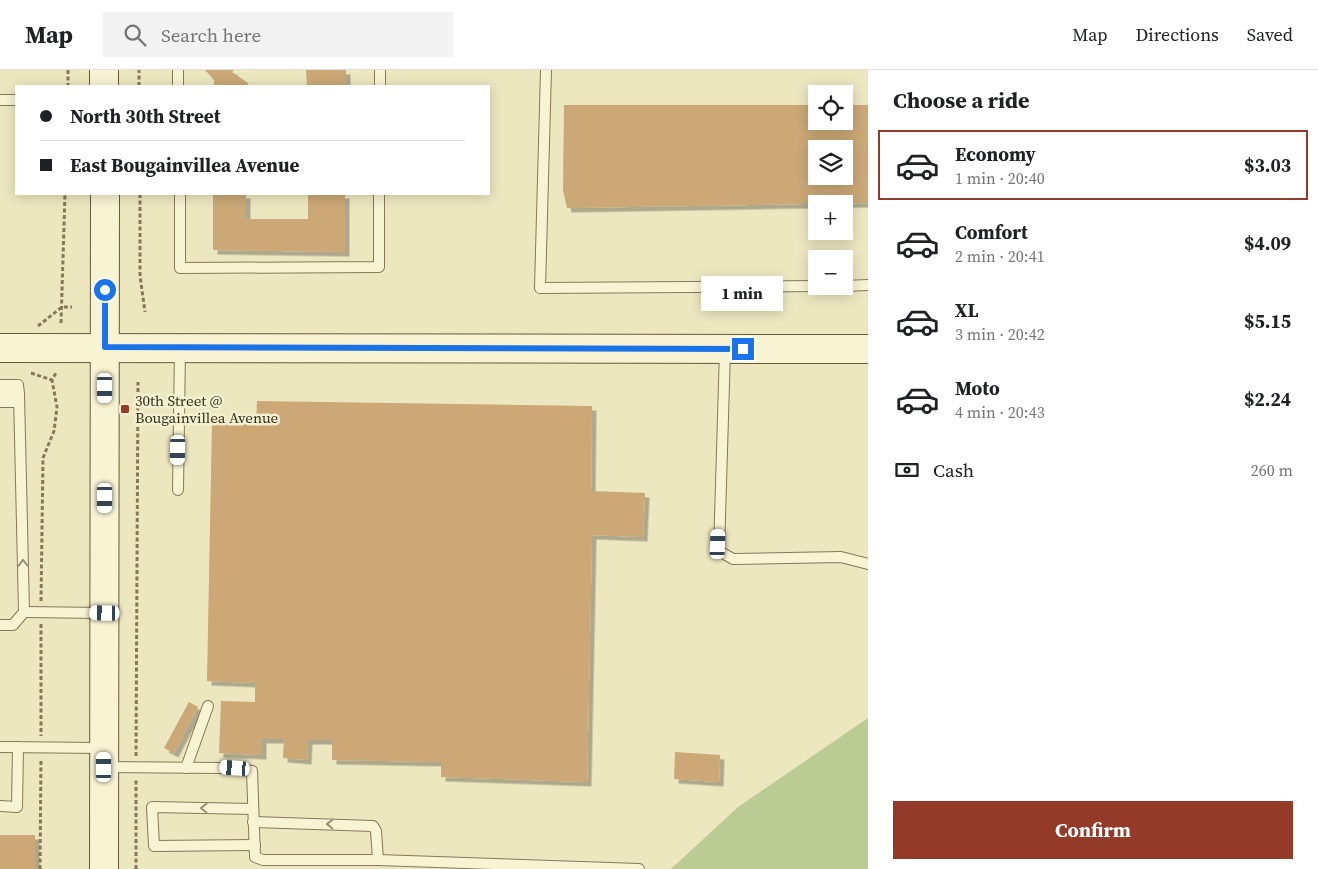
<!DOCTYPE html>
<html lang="en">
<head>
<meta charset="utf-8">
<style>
	body { margin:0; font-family:"Source Serif 4",serif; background:#f2f2f2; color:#202124; height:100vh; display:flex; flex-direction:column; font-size:19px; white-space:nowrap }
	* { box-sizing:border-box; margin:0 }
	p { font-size:16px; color:#757577 }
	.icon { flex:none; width:28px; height:28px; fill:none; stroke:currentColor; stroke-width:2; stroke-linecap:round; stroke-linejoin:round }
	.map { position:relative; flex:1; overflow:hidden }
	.panel { display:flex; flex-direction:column; background:#fff; width:450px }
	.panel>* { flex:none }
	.hud { position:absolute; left:15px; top:15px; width:475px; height:110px; border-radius:0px; box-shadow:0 2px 12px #0003; display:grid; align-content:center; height:110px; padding:0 25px; background:#fff }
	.tools { position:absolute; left:808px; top:15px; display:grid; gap:10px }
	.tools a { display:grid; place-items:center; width:45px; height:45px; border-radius:0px; background:#fff; box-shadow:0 2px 12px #0003; font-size:25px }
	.end { position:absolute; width:22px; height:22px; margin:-11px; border:6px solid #1a73e8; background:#fff; box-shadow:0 0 0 2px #fff }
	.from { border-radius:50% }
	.bubble { position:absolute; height:35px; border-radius:0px; background:#fff; box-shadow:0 2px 12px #0003; font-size:16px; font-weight:700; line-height:35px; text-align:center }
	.car { position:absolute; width:15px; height:30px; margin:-15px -8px; border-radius:6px; box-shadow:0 0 4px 1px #0007; background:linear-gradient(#fff 24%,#345 0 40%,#fff 0 76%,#345 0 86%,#fff 0) }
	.hud b { display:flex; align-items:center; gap:18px; height:48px; font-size:19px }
	.hud b+b { border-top:1px solid #e0e0e0 }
	.hud i { width:12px; height:12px; background:#202124 }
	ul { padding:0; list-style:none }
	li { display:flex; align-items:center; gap:15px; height:70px; margin:0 10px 8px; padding:0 15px; border:2px solid transparent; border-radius:0px }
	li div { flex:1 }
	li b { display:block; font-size:19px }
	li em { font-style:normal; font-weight:700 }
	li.selected { border-color:#943a29 }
	li>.icon { width:45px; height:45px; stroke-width:1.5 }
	h2 { padding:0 25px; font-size:22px; line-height:60px }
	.pay { display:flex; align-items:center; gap:12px; height:55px; padding:0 25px; font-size:19px }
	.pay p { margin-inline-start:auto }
	.cta { display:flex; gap:10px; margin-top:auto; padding:10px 25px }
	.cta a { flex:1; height:58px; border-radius:0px; background:#943a29; color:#fff; font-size:20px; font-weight:700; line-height:58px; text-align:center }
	header { display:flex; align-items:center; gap:30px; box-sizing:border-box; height:70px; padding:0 25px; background:#fff; border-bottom:1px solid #e0e0e0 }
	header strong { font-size:24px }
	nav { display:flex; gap:28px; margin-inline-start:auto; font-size:18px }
	.search { width:350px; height:45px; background:#f2f2f2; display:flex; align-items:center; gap:12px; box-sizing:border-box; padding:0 18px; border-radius:0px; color:#757577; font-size:19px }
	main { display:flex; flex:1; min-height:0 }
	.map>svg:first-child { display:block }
	.green { fill:#bbcb94 }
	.building { fill:#cba876; fill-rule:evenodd; filter:url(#shadow) }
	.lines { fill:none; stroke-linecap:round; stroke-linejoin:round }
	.lane-casing { stroke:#867858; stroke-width:12 }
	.secondary-casing { stroke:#67593b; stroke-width:30 }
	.path { stroke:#867858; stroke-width:3; stroke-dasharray:4 2.5; stroke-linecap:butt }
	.lane { stroke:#f8f3d2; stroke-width:10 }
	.secondary { stroke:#f8f3d2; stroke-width:28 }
	.oneway { stroke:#969077 }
	.route { stroke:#1a73e8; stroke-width:6 }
	.poi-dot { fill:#943a29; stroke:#f5f0cf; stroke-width:2 }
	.labels { text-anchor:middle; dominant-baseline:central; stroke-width:5; stroke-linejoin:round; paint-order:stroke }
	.poi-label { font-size:15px; fill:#352d1c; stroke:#f5f0cf; text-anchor:start }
</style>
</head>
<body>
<header>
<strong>Map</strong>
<div class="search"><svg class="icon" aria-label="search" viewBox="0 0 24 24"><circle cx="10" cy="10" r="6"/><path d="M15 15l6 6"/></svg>Search here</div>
<nav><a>Map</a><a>Directions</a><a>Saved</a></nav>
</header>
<main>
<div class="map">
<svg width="868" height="799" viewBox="0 0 868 799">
	<defs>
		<filter id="shadow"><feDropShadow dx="4.5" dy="4.5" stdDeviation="0" flood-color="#0004"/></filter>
	</defs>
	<rect width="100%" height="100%" fill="#ede7c0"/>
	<path class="green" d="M868,648V799H671L738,737Z"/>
	<g class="building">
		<path d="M205,0H234L232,2L248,13V16H214V10Z"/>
		<path d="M306,0H346V16H307Z"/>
		<path d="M564,35H816V51H844V35H868V133L567,138L563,120ZM816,79H844V106H816Z"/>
		<path d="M213,124H246V149H308V124H345V182L213,180Z"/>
		<path d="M257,331L592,336L591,421L645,423L643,467L592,465L587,712L441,707V692L332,690V670H308L307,690L283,688L284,669H262V685L219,683L221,631L255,632V613L207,611L212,351L256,353Z"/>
		<path d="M189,632L198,637L174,683L164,678Z"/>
		<path d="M675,682L720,685L719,712L674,709Z"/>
		<rect x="0" y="765" width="35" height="34"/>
	</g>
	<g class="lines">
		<g class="lane-casing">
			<g id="lane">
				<path d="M178,0V16"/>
				<path d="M546,0L540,218L816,216"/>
				<path d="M380,16V0"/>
				<path d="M0,30H16"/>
				<path d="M180,124V198L379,197V124"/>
				<path d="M844,216L868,215"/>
				<path d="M725,280L719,481L733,489L841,487L868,494"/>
				<path d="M0,315H18L19,324L24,542L13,555H0"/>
				<path d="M0,325L19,324"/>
				<path d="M0,332H19"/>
				<path d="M178,420L180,278"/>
				<path d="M24,542L103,543"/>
				<path d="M0,677L103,678"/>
				<path d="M104,697L221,698L252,701L255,787L263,790H378L639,799"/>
				<path d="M186,698L208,636"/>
				<path d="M0,736L17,737L18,677"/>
				<path d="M253,739L152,737L154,776L255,775"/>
				<path d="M253,752L373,756L376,761L378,790"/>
			</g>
		</g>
		<g class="secondary-casing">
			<g id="secondary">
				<path d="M104,0V16"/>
				<path d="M0,278L868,279"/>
				<path d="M104,799L105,124"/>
			</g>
		</g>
		<g class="path">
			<path d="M68,0V16"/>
			<path d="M139,16V0"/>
			<path d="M140,124V206L145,242"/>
			<path d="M61,253L65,124"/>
			<path d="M38,256L62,237H72"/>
			<path d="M31,303L52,310"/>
			<path d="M41,531L43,388L54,361L57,337L52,310L57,301"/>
			<path d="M41,554V666"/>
			<path d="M136,686L138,312"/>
			<path d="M40,799L41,689"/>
			<path d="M136,799V710"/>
		</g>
		<use href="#lane" class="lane"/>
		<use href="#secondary" class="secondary"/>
	</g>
	<defs><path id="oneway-chevron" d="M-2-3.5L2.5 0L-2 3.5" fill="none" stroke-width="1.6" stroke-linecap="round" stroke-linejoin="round" transform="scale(1.25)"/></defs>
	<g class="oneway">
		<use href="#oneway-chevron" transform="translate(23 493) rotate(-91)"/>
		<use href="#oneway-chevron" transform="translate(204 738) rotate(-179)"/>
		<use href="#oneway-chevron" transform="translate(330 754) rotate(-178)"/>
	</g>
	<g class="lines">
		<path class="route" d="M105,220V277L743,279"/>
	</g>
	<rect class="poi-dot" x="120" y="334" width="10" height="10" rx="2.5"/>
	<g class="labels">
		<g class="poi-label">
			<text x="135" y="330">30th Street @<tspan x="135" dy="17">Bougainvillea Avenue</tspan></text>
		</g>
	</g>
</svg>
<div class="tools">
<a><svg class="icon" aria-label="locate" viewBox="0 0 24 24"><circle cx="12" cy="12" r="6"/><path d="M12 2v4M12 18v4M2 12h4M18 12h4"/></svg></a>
<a><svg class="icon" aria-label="layers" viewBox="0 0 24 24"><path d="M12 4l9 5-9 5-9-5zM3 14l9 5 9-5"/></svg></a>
<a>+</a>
<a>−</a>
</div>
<i class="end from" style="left:105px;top:220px"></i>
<i class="end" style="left:743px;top:279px"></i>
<div class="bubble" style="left:701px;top:206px;width:82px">1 min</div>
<i class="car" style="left:105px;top:318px;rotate:180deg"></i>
<i class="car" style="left:178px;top:380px;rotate:181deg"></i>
<i class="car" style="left:105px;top:428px;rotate:180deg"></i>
<i class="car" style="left:718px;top:474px;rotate:2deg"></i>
<i class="car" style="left:105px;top:543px;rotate:271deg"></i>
<i class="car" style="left:104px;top:697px;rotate:0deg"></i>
<i class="car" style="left:235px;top:698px;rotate:274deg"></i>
<div class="hud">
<b><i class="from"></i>North 30th Street</b>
<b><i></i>East Bougainvillea Avenue</b>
</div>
</div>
<section class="panel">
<h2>Choose a ride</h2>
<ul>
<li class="selected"><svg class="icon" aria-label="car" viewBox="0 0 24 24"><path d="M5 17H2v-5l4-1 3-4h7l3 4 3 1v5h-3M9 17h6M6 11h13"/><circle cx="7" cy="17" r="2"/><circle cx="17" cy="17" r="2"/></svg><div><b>Economy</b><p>1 min · 20:40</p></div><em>$3.03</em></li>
<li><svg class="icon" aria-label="car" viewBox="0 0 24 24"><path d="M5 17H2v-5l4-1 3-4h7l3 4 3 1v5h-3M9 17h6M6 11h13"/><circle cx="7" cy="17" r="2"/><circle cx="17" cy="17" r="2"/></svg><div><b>Comfort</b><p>2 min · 20:41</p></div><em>$4.09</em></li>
<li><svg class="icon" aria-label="car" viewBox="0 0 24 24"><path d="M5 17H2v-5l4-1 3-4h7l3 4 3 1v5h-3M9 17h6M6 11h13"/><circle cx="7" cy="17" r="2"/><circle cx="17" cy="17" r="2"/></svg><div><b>XL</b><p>3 min · 20:42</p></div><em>$5.15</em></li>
<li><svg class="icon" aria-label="car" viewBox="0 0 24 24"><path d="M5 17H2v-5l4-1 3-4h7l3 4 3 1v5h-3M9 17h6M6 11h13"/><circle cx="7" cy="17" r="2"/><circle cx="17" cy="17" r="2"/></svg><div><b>Moto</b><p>4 min · 20:43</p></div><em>$2.24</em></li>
</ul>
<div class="pay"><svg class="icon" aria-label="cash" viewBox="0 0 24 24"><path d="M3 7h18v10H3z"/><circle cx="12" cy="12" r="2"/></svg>Cash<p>260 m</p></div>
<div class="cta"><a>Confirm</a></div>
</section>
</main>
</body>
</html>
